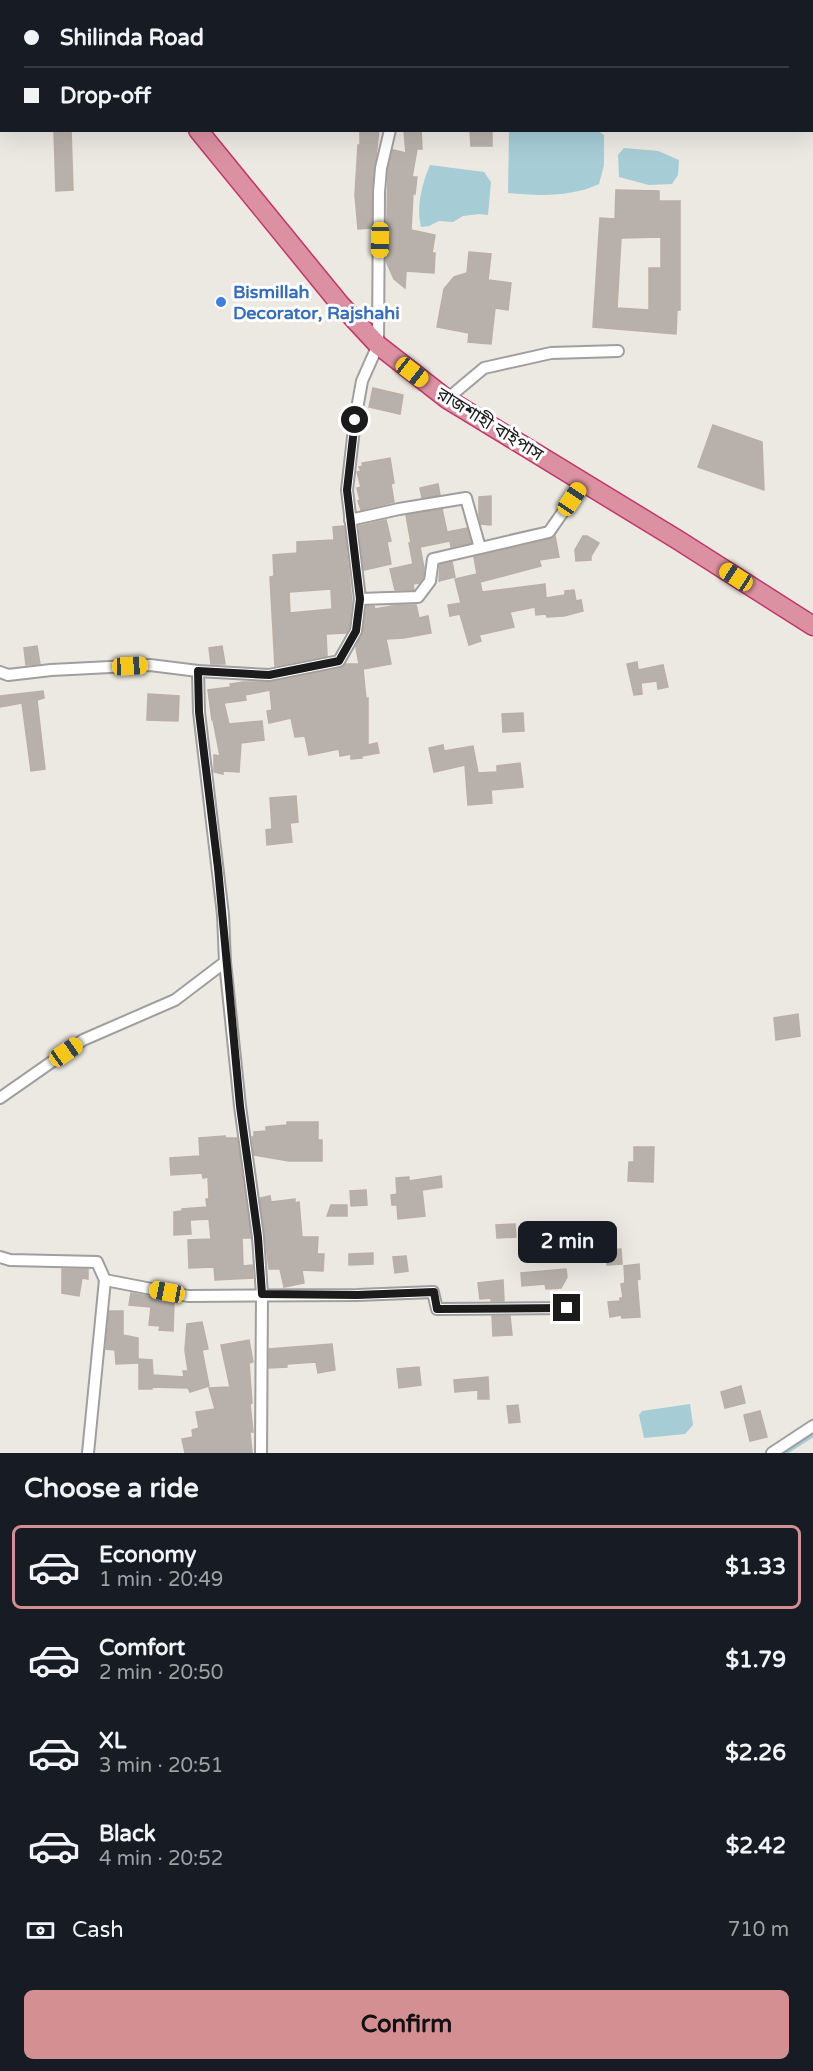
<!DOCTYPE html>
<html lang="en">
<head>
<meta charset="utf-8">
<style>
	body { margin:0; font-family:"Varela Round","Noto Sans Bengali",sans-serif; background:#242831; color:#f1f3f6; height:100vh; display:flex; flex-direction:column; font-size:22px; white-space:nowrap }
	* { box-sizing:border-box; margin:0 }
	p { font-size:20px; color:#9ea1a6 }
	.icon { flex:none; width:33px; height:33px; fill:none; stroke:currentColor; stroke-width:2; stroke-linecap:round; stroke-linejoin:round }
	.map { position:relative; height:1453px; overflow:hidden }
	.side { display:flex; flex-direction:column; background:#171b24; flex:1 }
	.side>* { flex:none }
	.top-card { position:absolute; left:0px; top:0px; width:813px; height:132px; box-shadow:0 6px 24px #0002; display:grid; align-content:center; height:132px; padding:0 24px; background:#171b24 }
	.end { position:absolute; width:27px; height:27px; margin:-14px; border:8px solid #1b1b1b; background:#fff; box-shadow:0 0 0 3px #fff }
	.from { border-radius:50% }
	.bubble { position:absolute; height:42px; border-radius:9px; background:#171b24; box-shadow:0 6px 24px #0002; font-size:20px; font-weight:800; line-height:42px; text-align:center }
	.car { position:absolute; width:18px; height:36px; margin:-18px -9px; border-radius:8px; box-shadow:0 0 4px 2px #0007; background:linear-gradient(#f5c518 24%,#345 0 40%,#f5c518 0 76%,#345 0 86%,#f5c518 0) }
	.top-card b { display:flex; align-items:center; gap:21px; height:57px; font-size:22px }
	.top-card b+b { border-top:2px solid #363941 }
	.top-card i { width:15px; height:15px; background:#f1f3f6 }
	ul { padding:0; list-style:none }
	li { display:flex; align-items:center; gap:18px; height:84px; margin:0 12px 9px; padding:0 12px; border:3px solid transparent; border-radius:9px }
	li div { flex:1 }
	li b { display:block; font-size:22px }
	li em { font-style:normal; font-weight:800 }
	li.active { border-color:#d48f93 }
	li>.icon { width:54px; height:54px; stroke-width:1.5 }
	h2 { padding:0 24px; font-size:27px; line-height:72px }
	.pay { display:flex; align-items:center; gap:15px; height:66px; padding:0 24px; font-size:22px }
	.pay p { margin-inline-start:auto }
	.button { display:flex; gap:12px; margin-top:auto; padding:12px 24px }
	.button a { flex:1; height:69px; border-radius:9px; background:#d48f93; color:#111; font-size:24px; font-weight:800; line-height:69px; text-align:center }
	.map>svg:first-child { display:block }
	.water { fill:#a6ccd5 }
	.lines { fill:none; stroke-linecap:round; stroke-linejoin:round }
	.stream { stroke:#a6ccd5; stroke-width:4 }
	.building { fill:#b8b1ab; stroke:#bbaea6; stroke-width:1.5; fill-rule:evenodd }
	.street-casing { stroke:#9f9f9f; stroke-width:14 }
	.highway-casing { stroke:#c2366b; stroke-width:21 }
	.street { stroke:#fff; stroke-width:10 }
	.highway { stroke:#db91a2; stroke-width:18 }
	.route { stroke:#1b1b1b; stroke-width:8 }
	.shop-dot { fill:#3f7fe0; stroke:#fff; stroke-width:2 }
	.labels { text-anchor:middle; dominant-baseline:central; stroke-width:6; stroke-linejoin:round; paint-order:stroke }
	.shop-label { font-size:18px; font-weight:bold; fill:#366cbe; stroke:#fff; text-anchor:start }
	.street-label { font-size:18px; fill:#1b1b1b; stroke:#fff }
</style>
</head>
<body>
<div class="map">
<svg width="813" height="1453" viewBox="0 0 813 1453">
	<rect width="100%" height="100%" fill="#ece8e2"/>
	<g class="water">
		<path d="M597,130L604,135V165L599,184C572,197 538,196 508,193L509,131Z"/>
		<path d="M624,148L658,151L679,160L678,175L672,184L649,185L619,177L618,155Z"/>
		<path d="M430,165L484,172L491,182L488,215L479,214L463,216L453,222L439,221L429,226L421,227C416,206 422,184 430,165Z"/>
		<path d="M690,1404L693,1425L685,1434L644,1438L639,1415L642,1411Z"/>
	</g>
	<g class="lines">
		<path class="stream" d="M785,1453L813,1435"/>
	</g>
	<g class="building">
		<path d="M54,130H71L73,190L56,191Z"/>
		<path d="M360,130H379L372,191L371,228L358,229L355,195L358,145H360Z"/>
		<path d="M404,130H421L422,149H417L412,177H417L415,194L413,193L411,230L435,235L432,253H435L434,273L406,271L405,288L394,279L386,261L388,169L393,150L406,153Z"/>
		<path d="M470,130H492V146H471Z"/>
		<path d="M616,190L659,191V201H680V310H677L676,334L593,327L600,218L615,219ZM661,237V268H649V310L617,308L621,238Z"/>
		<path d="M469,252L491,254L488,280L511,283L508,310L495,308L491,344L468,342L469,333L437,327L444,289L454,277L467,273Z"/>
		<path d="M373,388L403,395L400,414L369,407Z"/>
		<path d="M713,425L762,442L764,490L698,467Z"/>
		<path d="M390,458L394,483L391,484L394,502L361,510L358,501L360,500L357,488L361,487L357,472L361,471L359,467L363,466L362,463Z"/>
		<path d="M438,484L440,495L422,498L420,488Z"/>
		<path d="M491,496V525L481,524L479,515V497Z"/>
		<path d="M442,509L447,532L467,528L471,543L451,547L450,541L420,547L424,568L423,578L419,583L413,584L414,590H395L390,569L413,564L409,543H411L406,515Z"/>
		<path d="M386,520L391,541L387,542L391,564L364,570L359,526Z"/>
		<path d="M344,526L352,602L349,629L346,633L326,634L327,656L275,666L270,577L274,576L273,555L297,553V542L334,540L333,527ZM331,589L332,609L290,613L289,592Z"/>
		<path d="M555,536L559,557L539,560L541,566L480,582L482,592L545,584L546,598L565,595V591L574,590L576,601L581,600L583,611L564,616L547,617L546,614L536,615L535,607L510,612L514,627L479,635L481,641L469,645L460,614L450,616L448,605L461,603L455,579L477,574L474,557L551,539Z"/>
		<path d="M583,536H587L599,543L591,556V560L576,561L575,550Z"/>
		<path d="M452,562L455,577L439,581L440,565Z"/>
		<path d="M397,605H416L419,618L428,616L431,633L404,638L386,639L391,664L363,669L366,699L368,698V745L377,743L379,753L362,756V758L351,759V754L340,756L339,749L309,755L305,736L295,737L291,718L269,723L267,711L272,710L270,690L245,695L246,700L224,703L229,724L262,721L264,740L241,743L239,772L223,771V774L214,772V755L220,756L213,720H212L208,690L231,687L230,684L243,682H270L340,668L346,664H359L356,647L363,632L367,606H374L375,609Z"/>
		<path d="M37,646L40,664L26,665L24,648Z"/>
		<path d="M222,646L225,664H211L209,648Z"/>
		<path d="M637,662L638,670L663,665L668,687L658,689L657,681L641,683L642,694L634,695L627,664Z"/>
		<path d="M43,691L44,698L37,700L45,769L31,771L22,703L0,707V696Z"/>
		<path d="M148,694L179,696L178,721L147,720Z"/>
		<path d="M523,713L524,731L503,732L502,714Z"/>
		<path d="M443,745L444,751L473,746L478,773L497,772V766L520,763L523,787L491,790L492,803L468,805L465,765L434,772L429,748Z"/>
		<path d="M296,796L298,822L290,823L292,842L267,845L266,830L272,829L270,798Z"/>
		<path d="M798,1014L800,1036L776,1040L774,1018Z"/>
		<path d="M287,1122H318V1140H322V1161H289L254,1155L252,1137H254V1132L266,1131V1127L287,1125Z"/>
		<path d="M225,1136V1138H237L251,1238H242L243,1266L252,1265L253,1278L215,1280L214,1267L189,1268L188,1240L211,1239L209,1219L190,1220L191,1234L174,1235V1212L182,1211V1209L207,1207L206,1199H209L208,1177L203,1178L202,1173L171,1175L170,1158L200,1156L199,1138Z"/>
		<path d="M634,1147H654L653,1182L628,1181L629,1162H634Z"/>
		<path d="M441,1176L442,1187L422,1190L425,1216L398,1219L397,1205H392L391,1195L397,1194L396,1178L409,1177V1181Z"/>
		<path d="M366,1190L367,1205L351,1206L350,1191Z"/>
		<path d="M270,1196L271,1202L295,1199V1203L299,1202L302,1237H318L317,1254H324L323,1271L302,1270L304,1283L284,1287L280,1269H269L260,1198Z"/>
		<path d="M331,1205H347V1216H327Z"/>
		<path d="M515,1224L516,1237L497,1238L496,1225Z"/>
		<path d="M621,1249L622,1264L607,1265L606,1250Z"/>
		<path d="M373,1253V1264L349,1265V1254Z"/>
		<path d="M406,1256L408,1271L395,1273L393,1257Z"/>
		<path d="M639,1264L640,1279L637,1280L640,1317L622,1318L621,1315L610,1317L608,1302L620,1301V1298H623L621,1284L625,1283L624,1266Z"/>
		<path d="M62,1269H88V1279L82,1278L79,1296L62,1293Z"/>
		<path d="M566,1269L567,1277L561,1288L546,1289L545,1284L522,1286L521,1273Z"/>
		<path d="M503,1280L504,1301H491V1298L480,1299L478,1283Z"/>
		<path d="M131,1293L174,1301L173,1331L159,1330L160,1326L149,1325L151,1307L129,1305Z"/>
		<path d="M109,1311H123V1335L138,1338V1363L116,1364L115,1350L106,1349Z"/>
		<path d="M492,1316H510L512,1335L493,1336Z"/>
		<path d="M202,1322L208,1349L202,1350L209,1386L190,1392L188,1388L152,1387V1389H139V1359L152,1360L153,1375L184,1377L183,1371H188L185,1350L187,1324Z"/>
		<path d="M249,1340L253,1362L249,1363L252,1403L250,1404L253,1432H250L252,1453H185L182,1439L193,1437L192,1430L199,1428L196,1412L215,1409L209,1388L230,1387L221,1345Z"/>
		<path d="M332,1344L335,1370L318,1373L316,1362L287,1364V1367L269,1368V1349Z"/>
		<path d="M419,1367L421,1385L399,1388L397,1369Z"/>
		<path d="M488,1377L489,1399H478V1390L455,1392L454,1380Z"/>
		<path d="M741,1386L745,1403L725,1408L721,1392Z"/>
		<path d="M518,1405L520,1422L509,1423L507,1406Z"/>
		<path d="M760,1411L767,1437L750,1441L744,1415Z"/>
	</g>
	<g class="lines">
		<g class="street-casing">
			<g id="street">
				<path d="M428,0L429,2"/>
				<path d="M602,0V2"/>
				<path d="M354,2L355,0"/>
				<path d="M518,2V0"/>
				<path d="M447,399L484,368L551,353L618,351"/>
				<path d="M350,520L399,509L466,498L480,548"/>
				<path d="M360,599L418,597L430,581L433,559L549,532L583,483"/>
				<path d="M198,671L199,712L223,915L225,962L240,1106L258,1237L262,1294L261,1453"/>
				<path d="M0,672L8,675L51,670L150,665L198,671L269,675L339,661L356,631L360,599L347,490L355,420L362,381L378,345L379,192L381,168L390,130"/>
				<path d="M0,1098L83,1040L175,1000L225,962"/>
				<path d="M0,1257L10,1260L97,1262L105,1280L188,1296L357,1295L433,1292L437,1309L567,1308"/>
				<path d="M88,1453L105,1280"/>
				<path d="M772,1453L813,1426"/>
			</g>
		</g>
		<g class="highway-casing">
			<g id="highway">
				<path d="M92,0L93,2"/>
				<path d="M198,130L339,303L378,345L447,399L678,540L813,626"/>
			</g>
		</g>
		<use href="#street" class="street"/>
		<use href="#highway" class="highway"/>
	</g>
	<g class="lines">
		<path class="route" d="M355,420L347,490L360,599L356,631L339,661L269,675L198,671L199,712L218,868L240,1106L258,1237L262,1294L357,1295L434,1292L437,1309L567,1308"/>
	</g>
	<circle class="shop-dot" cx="221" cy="302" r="6"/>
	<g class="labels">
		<g class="shop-label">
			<text x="233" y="292">Bismillah<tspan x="233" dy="21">Decorator, Rajshahi</tspan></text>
		</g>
		<g class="street-label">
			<text transform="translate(490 424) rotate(32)">রাজশাহী বাইপাস</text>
		</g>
	</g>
</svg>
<i class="end from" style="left:355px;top:420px"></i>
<i class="end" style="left:567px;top:1308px"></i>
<div class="bubble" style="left:518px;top:1221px;width:99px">2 min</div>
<i class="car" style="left:380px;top:240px;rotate:181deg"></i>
<i class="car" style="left:412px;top:372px;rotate:128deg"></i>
<i class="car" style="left:572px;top:499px;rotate:34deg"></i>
<i class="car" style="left:736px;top:577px;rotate:303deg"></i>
<i class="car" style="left:130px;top:666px;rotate:87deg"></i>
<i class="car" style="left:66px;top:1052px;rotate:55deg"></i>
<i class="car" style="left:167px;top:1292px;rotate:281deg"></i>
<div class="top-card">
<b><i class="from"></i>Shilinda Road</b>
<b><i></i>Drop-off</b>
</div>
</div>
<section class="side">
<h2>Choose a ride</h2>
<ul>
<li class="active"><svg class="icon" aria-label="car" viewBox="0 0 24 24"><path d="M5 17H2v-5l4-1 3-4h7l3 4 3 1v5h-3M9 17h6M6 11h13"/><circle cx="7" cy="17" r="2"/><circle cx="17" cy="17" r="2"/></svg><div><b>Economy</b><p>1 min · 20:49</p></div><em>$1.33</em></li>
<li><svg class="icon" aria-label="car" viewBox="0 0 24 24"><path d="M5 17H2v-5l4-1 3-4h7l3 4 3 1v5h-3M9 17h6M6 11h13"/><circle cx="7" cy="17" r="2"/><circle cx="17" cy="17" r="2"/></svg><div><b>Comfort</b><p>2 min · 20:50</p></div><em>$1.79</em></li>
<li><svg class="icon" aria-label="car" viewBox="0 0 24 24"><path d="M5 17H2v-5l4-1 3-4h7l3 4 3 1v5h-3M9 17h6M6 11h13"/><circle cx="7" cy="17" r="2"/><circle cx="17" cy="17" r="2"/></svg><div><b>XL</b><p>3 min · 20:51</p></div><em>$2.26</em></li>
<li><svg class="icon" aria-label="car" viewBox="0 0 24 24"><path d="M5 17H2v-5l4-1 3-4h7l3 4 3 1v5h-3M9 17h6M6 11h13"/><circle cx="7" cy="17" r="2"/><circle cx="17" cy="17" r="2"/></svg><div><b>Black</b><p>4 min · 20:52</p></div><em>$2.42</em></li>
</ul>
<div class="pay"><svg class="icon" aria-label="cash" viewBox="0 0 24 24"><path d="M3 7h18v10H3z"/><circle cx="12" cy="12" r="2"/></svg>Cash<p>710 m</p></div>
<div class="button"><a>Confirm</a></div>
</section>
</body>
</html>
